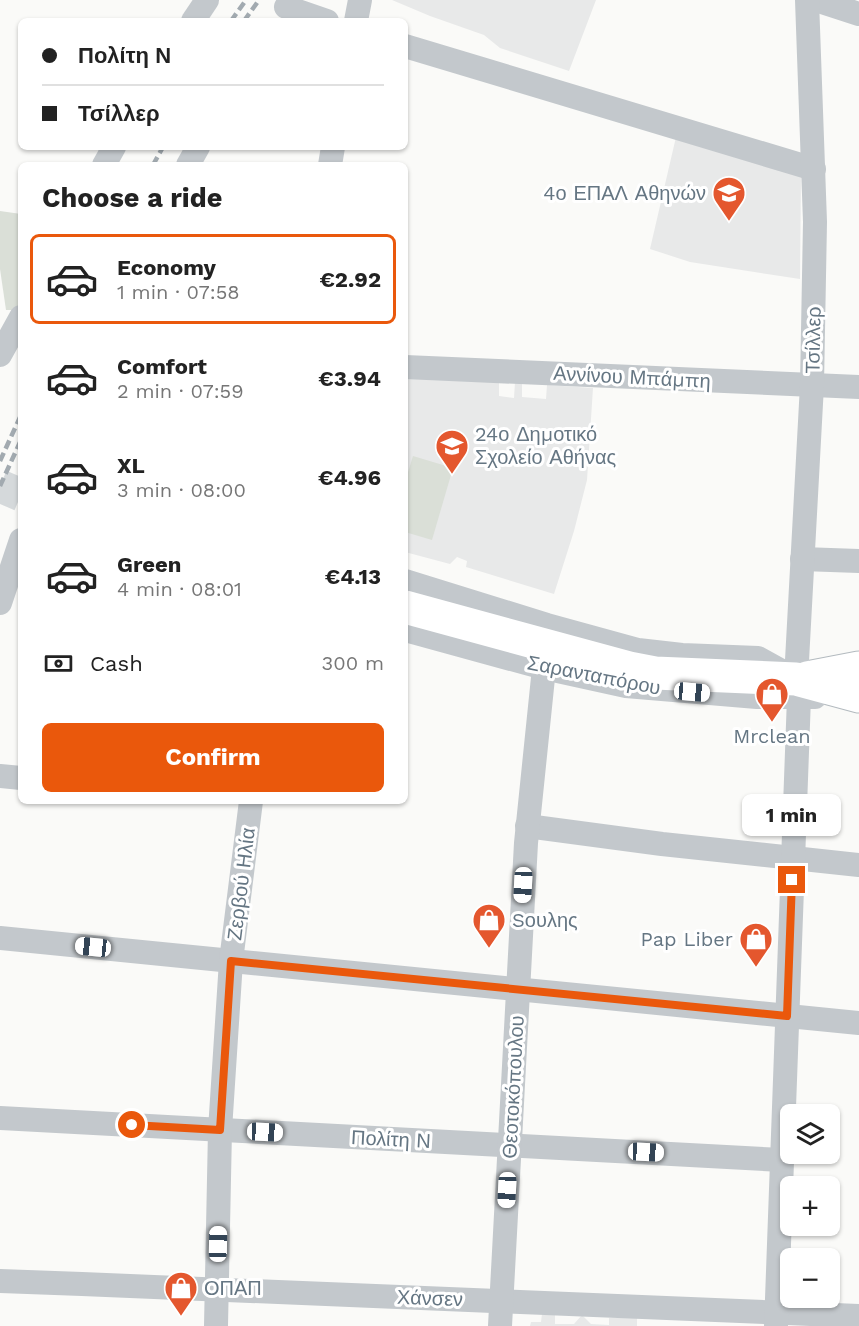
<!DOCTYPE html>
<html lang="en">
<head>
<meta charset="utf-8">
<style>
	body { margin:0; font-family:"Work Sans",sans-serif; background:#f2f2f2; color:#222; height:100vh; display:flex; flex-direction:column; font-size:22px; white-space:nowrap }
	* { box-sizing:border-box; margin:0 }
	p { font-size:20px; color:#767676 }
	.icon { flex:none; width:33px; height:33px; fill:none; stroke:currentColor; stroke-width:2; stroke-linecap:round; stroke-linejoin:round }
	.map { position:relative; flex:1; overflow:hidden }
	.details { position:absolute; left:18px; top:162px; width:390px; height:642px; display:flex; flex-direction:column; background:#fff; border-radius:9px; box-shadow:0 2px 4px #0004 }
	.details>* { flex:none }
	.hud { position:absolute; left:18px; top:18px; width:390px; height:132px; border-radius:9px; box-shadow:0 2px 4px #0004; display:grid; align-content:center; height:132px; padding:0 24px; background:#fff }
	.controls { position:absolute; left:780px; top:1104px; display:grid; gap:12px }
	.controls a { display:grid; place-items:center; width:60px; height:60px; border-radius:9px; background:#fff; box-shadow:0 2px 4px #0004; font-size:30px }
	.end { position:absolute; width:27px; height:27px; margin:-14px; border:8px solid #ea580c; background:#fff; box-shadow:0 0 0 3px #fff }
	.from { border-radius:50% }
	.bubble { position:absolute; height:42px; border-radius:9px; background:#fff; box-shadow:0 2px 4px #0004; font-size:20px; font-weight:700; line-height:42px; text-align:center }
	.car { position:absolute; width:18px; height:36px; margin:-18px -9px; border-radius:8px; box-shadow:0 0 4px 2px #0007; background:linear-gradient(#fff 24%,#345 0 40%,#fff 0 76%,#345 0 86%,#fff 0) }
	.hud b { display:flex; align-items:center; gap:21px; height:57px; font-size:22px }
	.hud b+b { border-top:2px solid #e0e0e0 }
	.hud i { width:15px; height:15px; background:#222 }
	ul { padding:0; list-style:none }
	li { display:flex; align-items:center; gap:18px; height:90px; margin:0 12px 9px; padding:0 12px; border:3px solid transparent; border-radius:9px }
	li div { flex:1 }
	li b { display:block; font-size:22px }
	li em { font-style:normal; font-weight:700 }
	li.on { border-color:#ea580c }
	li>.icon { width:54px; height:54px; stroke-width:1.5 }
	h2 { padding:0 24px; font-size:27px; line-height:72px }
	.pay { display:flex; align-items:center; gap:15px; height:66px; padding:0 24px; font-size:22px }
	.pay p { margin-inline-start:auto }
	.action { display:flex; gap:12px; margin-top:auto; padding:12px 24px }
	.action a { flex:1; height:69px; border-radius:9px; background:#ea580c; color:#fff; font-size:24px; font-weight:700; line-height:69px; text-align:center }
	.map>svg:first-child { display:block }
	.built { fill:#e8e9e9 }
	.green { fill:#dadfd7 }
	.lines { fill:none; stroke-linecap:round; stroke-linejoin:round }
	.secondary-tunnel { stroke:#d5d9db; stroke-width:33; stroke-dasharray:33 16; stroke-linecap:butt }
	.secondary-casing { stroke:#b3babf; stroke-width:35 }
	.street { stroke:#c3c8cc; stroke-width:24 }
	.secondary { stroke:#fff; stroke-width:33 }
	.rail { stroke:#a2aab0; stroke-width:4.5; stroke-dasharray:9 4.5; stroke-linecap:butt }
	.route { stroke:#ea580c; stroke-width:8 }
	.labels { text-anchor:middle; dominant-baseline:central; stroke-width:6; stroke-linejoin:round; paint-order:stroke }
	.poi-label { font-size:20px; fill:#657683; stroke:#fff; text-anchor:start }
	.street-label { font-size:20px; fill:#657683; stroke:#fff }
</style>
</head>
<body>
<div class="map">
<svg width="859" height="1326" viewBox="0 0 859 1326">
	<rect width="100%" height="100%" fill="#fafaf8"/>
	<g class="built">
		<path d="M392,0H596L569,71L500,48L484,35L430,16Z"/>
		<path d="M676,137L801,173L800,279L690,262L650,249Z"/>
		<path d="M405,378L499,382V396L514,398L515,382L522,383V397L546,399L547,385L593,388L587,480L574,531L554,594L466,567L467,561L457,557L450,564L405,552Z"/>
		<path d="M542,1314L555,1315V1324H574L582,1315L591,1324L609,1325V1318H637V1326H530L531,1322H541Z"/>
	</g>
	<g class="green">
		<path d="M0,211L21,214V300L16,310H6L0,269Z"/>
		<path d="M413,456L453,468L432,540L405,532V482Z"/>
	</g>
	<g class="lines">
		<path class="secondary-tunnel" d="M0,486L21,495"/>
		<g class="secondary-casing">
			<g id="secondary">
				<path d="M405,607L629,668L655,673L796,679L859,696"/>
				<path d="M807,678L859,668"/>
			</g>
		</g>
		<g class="street">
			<path d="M816,0L859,14"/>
			<path d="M286,7L327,21"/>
			<path d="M193,21L207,0"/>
			<path d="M356,21L360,0"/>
			<path d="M405,46L814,169"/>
			<path d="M104,165L114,147"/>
			<path d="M188,165L198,147"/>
			<path d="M330,165L333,147"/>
			<path d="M0,355L21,317"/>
			<path d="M405,367L859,387"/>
			<path d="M802,559L859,561"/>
			<path d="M405,581L547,625L638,650L682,655L758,658L796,679L812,385L815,222L807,0"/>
			<path d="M0,603L21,540"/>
			<path d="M405,630L544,668L626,686L757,697H815"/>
			<path d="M0,776L21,778"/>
			<path d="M527,826L662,844L859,865"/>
			<path d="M0,938L859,1023"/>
			<path d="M0,1118L782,1160"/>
			<path d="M0,1281L82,1284L859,1316"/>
			<path d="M216,1326L220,1130L231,961L251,801"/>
			<path d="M500,1326L526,843L544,668"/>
			<path d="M776,1326L799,697"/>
		</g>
		<use href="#secondary" class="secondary"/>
		<g class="rail">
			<path d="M231,21L246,0"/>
			<path d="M244,21L259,0"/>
			<path d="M153,165L163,147"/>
			<path d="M0,461L21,415"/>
			<path d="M0,486L21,440"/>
		</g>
	</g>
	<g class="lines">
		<path class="route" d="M132,1125L220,1130L231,961L787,1016L792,880"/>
	</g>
	<defs>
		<g id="school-pin" transform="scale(1.725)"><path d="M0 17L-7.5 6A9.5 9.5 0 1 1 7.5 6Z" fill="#e4572e" stroke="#fff"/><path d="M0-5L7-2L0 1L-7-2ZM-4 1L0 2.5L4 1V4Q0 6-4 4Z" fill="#fff"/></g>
		<g id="shop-pin" transform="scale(1.725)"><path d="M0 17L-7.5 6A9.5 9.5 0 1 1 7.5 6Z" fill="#e4572e" stroke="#fff"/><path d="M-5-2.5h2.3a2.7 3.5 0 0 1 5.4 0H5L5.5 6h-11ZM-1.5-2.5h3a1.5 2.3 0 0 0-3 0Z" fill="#fff"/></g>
	</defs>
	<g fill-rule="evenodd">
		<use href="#school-pin" x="729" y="193"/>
		<use href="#school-pin" x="452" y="446"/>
		<use href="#shop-pin" x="772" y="694"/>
		<use href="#shop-pin" x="489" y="920"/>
		<use href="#shop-pin" x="756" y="939"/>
		<use href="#shop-pin" x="181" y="1288"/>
	</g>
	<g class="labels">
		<g class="poi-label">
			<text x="706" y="193" text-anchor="end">4ο ΕΠΑΛ Αθηνών</text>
			<text x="475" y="434">24ο Δημοτικό<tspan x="475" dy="23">Σχολείο Αθήνας</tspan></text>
			<text x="772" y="736" text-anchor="middle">Mrclean</text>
			<text x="512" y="920">Sουλης</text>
			<text x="733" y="939" text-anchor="end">Pap Liber</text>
			<text x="204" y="1288">ΟΠΑΠ</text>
		</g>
		<g class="street-label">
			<text transform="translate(813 340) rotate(-89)">Τσίλλερ</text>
			<text transform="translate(632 377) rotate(3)">Αννίνου Μπάμπη</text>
			<text transform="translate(594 675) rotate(11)">Σαρανταπόρου</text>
			<text transform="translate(241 884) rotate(-83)">Ζερβού Ηλία</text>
			<text transform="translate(513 1087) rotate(-87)">Θεοτοκόπουλου</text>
			<text transform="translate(391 1139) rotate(3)">Πολίτη Ν</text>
			<text transform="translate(430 1298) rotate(2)">Χάνσεν</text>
		</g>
	</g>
</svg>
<div class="controls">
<a><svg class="icon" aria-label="layers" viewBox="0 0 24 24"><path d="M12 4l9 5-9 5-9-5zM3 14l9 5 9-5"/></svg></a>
<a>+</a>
<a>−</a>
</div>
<i class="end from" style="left:132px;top:1125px"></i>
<i class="end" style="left:792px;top:880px"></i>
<div class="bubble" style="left:742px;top:794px;width:99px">1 min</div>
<i class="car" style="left:692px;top:692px;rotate:95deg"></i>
<i class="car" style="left:523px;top:885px;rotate:183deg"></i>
<i class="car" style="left:93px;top:947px;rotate:276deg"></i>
<i class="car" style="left:265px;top:1132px;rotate:93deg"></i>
<i class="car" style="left:646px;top:1152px;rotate:93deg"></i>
<i class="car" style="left:507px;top:1190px;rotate:183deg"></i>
<i class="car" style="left:218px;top:1244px;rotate:1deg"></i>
<div class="hud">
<b><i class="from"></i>Πολίτη Ν</b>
<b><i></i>Τσίλλερ</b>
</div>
<section class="details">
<h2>Choose a ride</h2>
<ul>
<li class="on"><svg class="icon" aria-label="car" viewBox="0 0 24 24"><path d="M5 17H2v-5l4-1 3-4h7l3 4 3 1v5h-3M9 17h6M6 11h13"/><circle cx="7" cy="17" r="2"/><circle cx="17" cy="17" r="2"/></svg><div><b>Economy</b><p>1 min · 07:58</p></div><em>€2.92</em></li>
<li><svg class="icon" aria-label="car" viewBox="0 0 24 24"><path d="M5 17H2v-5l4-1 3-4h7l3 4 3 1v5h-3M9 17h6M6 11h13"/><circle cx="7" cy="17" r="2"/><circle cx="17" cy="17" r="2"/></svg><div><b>Comfort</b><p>2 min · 07:59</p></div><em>€3.94</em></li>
<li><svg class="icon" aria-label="car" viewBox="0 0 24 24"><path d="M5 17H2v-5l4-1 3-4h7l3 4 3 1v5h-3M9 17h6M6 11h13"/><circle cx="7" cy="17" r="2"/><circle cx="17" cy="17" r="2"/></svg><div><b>XL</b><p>3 min · 08:00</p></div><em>€4.96</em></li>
<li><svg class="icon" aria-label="car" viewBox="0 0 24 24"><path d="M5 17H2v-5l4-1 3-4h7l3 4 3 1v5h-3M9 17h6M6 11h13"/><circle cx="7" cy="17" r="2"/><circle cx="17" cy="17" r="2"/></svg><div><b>Green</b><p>4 min · 08:01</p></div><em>€4.13</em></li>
</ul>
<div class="pay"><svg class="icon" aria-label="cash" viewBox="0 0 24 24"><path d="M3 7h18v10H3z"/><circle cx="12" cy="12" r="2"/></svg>Cash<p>300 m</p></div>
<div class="action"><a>Confirm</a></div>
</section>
</div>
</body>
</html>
